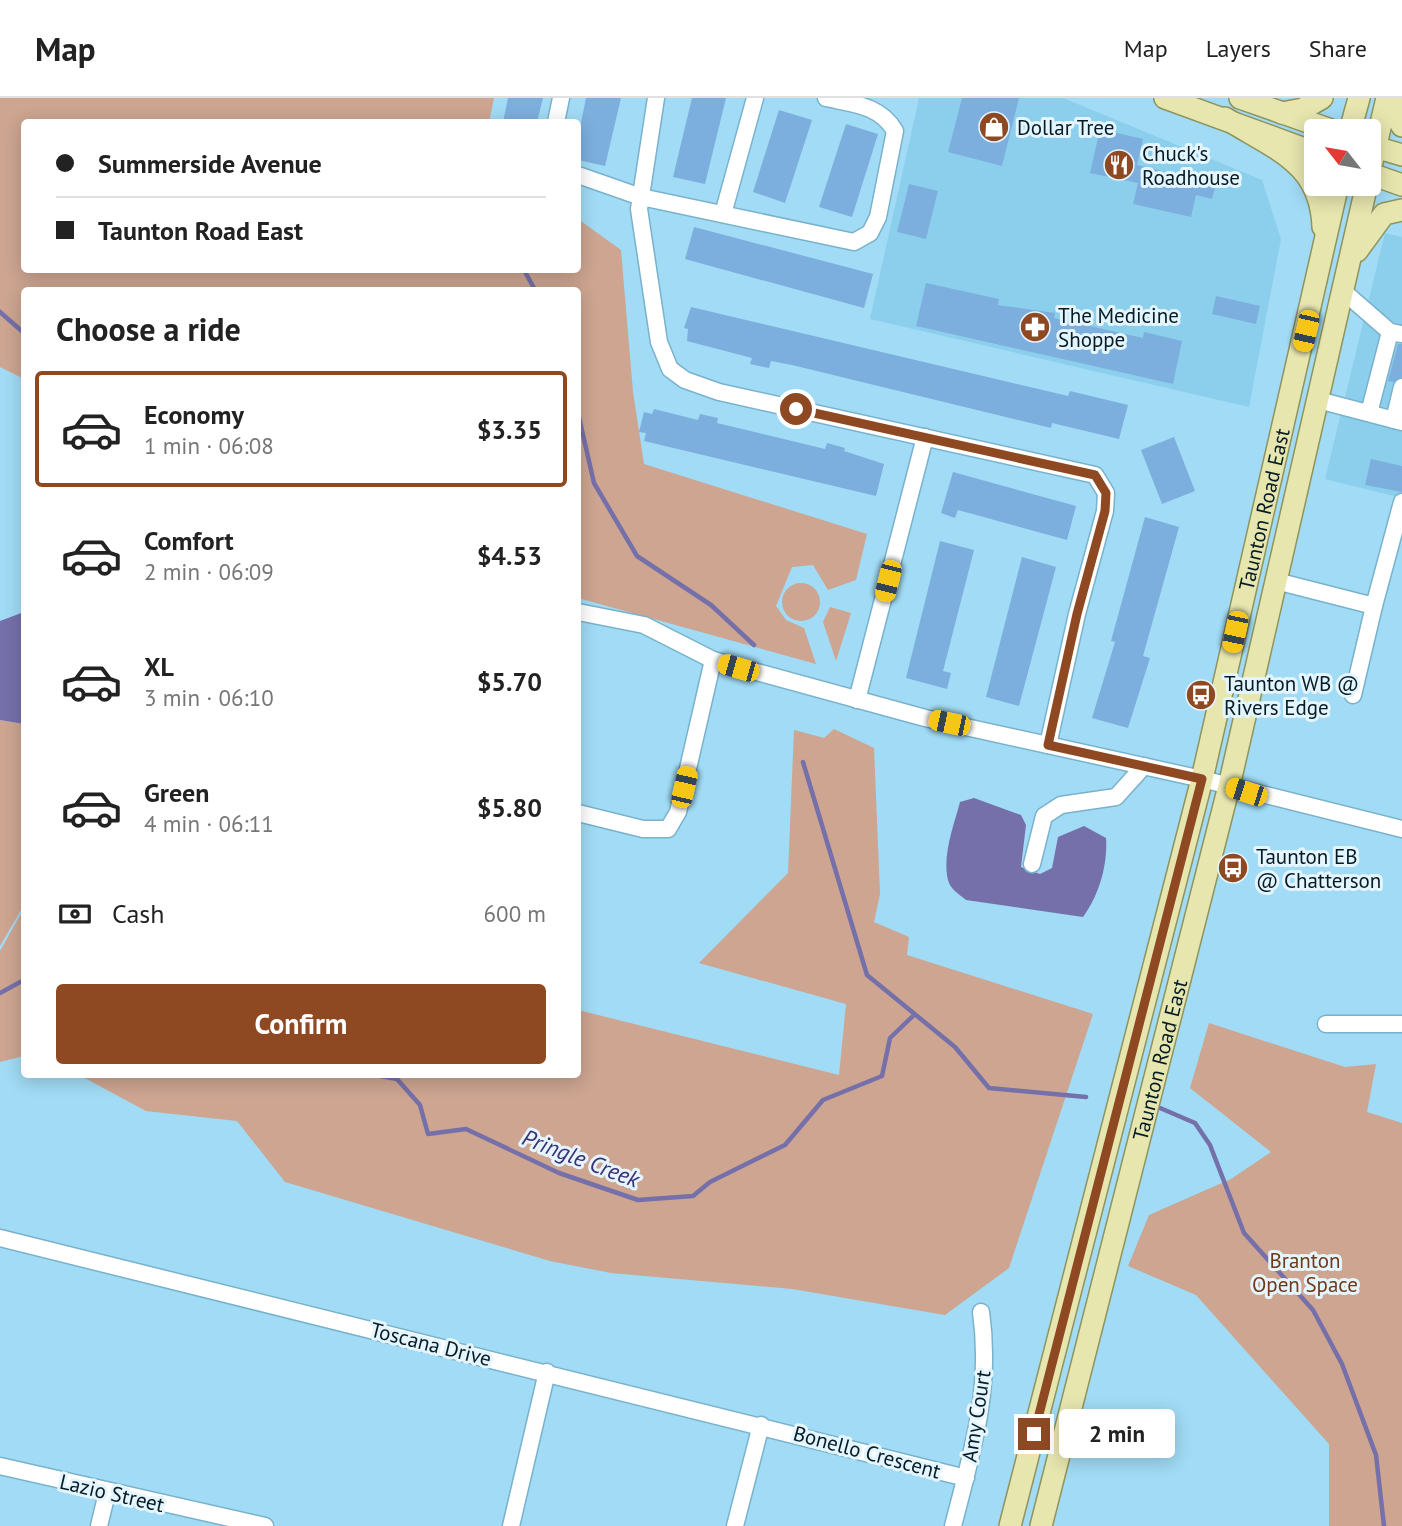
<!DOCTYPE html>
<html lang="en">
<head>
<meta charset="utf-8">
<style>
	body { margin:0; font-family:"PT Sans",sans-serif; background:#f6f6f6; color:#222; height:100vh; display:flex; flex-direction:column; font-size:26px; white-space:nowrap }
	* { box-sizing:border-box; margin:0 }
	p { font-size:23px; color:#767676 }
	.icon { flex:none; width:38px; height:38px; fill:none; stroke:currentColor; stroke-width:2; stroke-linecap:round; stroke-linejoin:round }
	.map { position:relative; flex:1; overflow:hidden }
	.drawer { position:absolute; left:21px; top:189px; width:560px; height:791px; display:flex; flex-direction:column; background:#fff; border-radius:7px; box-shadow:0 4px 18px #0003 }
	.drawer>* { flex:none }
	.guide { position:absolute; left:21px; top:21px; width:560px; height:154px; border-radius:7px; box-shadow:0 4px 18px #0003; display:grid; align-content:center; height:154px; padding:0 35px; background:#fff }
	.needle { width:46px; rotate:301deg }
	.controls { position:absolute; left:1304px; top:21px; display:grid; gap:14px }
	.controls a { display:grid; place-items:center; width:77px; height:77px; border-radius:7px; background:#fff; box-shadow:0 4px 18px #0003; font-size:35px }
	.end { position:absolute; width:32px; height:32px; margin:-16px; border:9px solid #8f4922; background:#fff; box-shadow:0 0 0 4px #fff }
	.from { border-radius:50% }
	.bubble { position:absolute; height:49px; border-radius:7px; background:#fff; box-shadow:0 4px 18px #0003; font-size:23px; font-weight:700; line-height:49px; text-align:center }
	.car { position:absolute; width:21px; height:42px; margin:-21px -10px; border-radius:9px; box-shadow:0 0 5px 2px #0007; background:linear-gradient(#f5c518 24%,#345 0 40%,#f5c518 0 76%,#345 0 86%,#f5c518 0) }
	.guide b { display:flex; align-items:center; gap:24px; height:66px; font-size:26px }
	.guide b+b { border-top:2px solid #e0e0e0 }
	.guide i { width:18px; height:18px; background:#222 }
	ul { padding:0; list-style:none }
	li { display:flex; align-items:center; gap:21px; height:116px; margin:0 14px 10px; padding:0 21px; border:4px solid transparent; border-radius:7px }
	li div { flex:1 }
	li b { display:block; font-size:26px }
	li em { font-style:normal; font-weight:700 }
	li.current { border-color:#8f4922 }
	li>.icon { width:63px; height:63px; stroke-width:1.5 }
	h2 { padding:0 35px; font-size:32px; line-height:84px }
	.pay { display:flex; align-items:center; gap:18px; height:77px; padding:0 35px; font-size:26px }
	.pay p { margin-inline-start:auto }
	.primary-button { display:flex; gap:14px; margin-top:auto; padding:14px 35px }
	.primary-button a { flex:1; height:80px; border-radius:7px; background:#8f4922; color:#fff; font-size:28px; font-weight:700; line-height:80px; text-align:center }
	header { display:flex; align-items:center; gap:42px; box-sizing:border-box; height:98px; padding:0 35px; background:#fff; border-bottom:2px solid #e0e0e0 }
	header strong { font-size:33px }
	nav { display:flex; gap:38px; margin-inline-start:auto; font-size:24px }
	.map>svg:first-child { display:block }
	.built { fill:#8ccfed }
	.green { fill:#cda591 }
	.water { fill:#7570a9 }
	.lines { fill:none; stroke-linecap:round; stroke-linejoin:round }
	.stream { stroke:#7570a9; stroke-width:4.5 }
	.building { fill:#7dafde }
	.minor-casing { stroke:#79b2cb; stroke-width:19 }
	.major-casing { stroke:#8e945d; stroke-width:24 }
	.minor { stroke:#fff; stroke-width:16 }
	.major { stroke:#e7e6af; stroke-width:21 }
	.route { stroke:#8f4922; stroke-width:9 }
	.labels { text-anchor:middle; dominant-baseline:central; stroke-width:6; stroke-linejoin:round; paint-order:stroke }
	.poi-label { font-size:21px; fill:#051c26; stroke:#e4f5fd; text-anchor:start }
	.street-label { font-size:21px; fill:#051c26; stroke:#e4f5fd }
	.park-label { font-size:21px; fill:#723817; stroke:#e4f5fd }
	.water-label { font-size:23px; font-style:italic; fill:#3c3076; stroke:#e4f5fd }
</style>
</head>
<body>
<header>
<strong>Map</strong>
<nav><a>Map</a><a>Layers</a><a>Share</a></nav>
</header>
<div class="map">
<svg width="1402" height="1428" viewBox="0 0 1402 1428">
	<rect width="100%" height="100%" fill="#a1dbf5"/>
	<g class="built">
		<path d="M919,0H1063L1262,82L1281,141L1249,309L870,221Z"/>
		<path d="M1385,135L1402,139V400L1325,381Z"/>
	</g>
	<g class="green">
		<path d="M0,0H494L489,24H24V172H578V121L621,152L633,294L644,366L867,436L856,482L828,492L813,467L792,469L776,508L786,522L804,530L816,566L578,500V192H24V281L0,269Z"/>
		<circle cx="801" cy="504" r="19"/>
		<path d="M830,509L851,515L836,563L823,524Z"/>
		<path d="M0,622L24,626V807L0,848Z"/>
		<path d="M834,631L874,650L880,796L874,824L909,839L907,857L1093,916L1009,1170L945,1217L792,1191L611,1175L550,1163L285,1084L237,1023L146,1013L79,977L578,976V912L839,977L846,906L699,865L788,775L794,632L824,640Z"/>
		<path d="M24,810V958L0,964V853Z"/>
		<path d="M1209,925L1345,969L1376,966L1367,1014L1402,1025V1428H1329V1346L1196,1197L1128,1168L1149,1117L1231,1081L1271,1054L1190,990Z"/>
	</g>
	<g class="water">
		<path d="M24,514V626L0,622V523Z"/>
		<path d="M974,700L1021,717L1026,727L1021,769L1040,776L1052,770L1058,739L1084,728L1106,740C1108,766 1099,798 1083,819L966,802C960,797 950,791 948,782C942,757 954,727 960,704Z"/>
	</g>
	<g class="lines">
		<g class="stream">
			<path d="M524,172L535,192"/>
			<path d="M0,214L24,235"/>
			<path d="M578,315L594,385L637,458L711,507L754,547"/>
			<path d="M803,664L867,877L955,949L989,990L1086,999"/>
			<path d="M0,895L24,882"/>
			<path d="M370,976L397,981L420,1007L428,1036L466,1031L559,1075L638,1102L693,1098L710,1084L785,1047L823,1002L882,978L890,940L914,917"/>
			<path d="M1160,1010L1195,1025L1210,1047L1244,1135L1313,1212L1342,1266L1376,1357L1384,1428"/>
		</g>
	</g>
	<g class="building">
		<path d="M508,0H543L537,24H503Z"/>
		<path d="M586,0H621L605,68L578,62V39Z"/>
		<path d="M692,0H726L705,86L673,79Z"/>
		<path d="M962,0H1019L1002,68L948,54Z"/>
		<path d="M779,12L812,22L785,105L753,94Z"/>
		<path d="M846,26L878,36L852,119L819,109Z"/>
		<path d="M1100,31L1143,41L1137,67L1216,86L1212,101L1196,97L1191,119L1133,106L1138,85L1090,75Z"/>
		<path d="M909,86L938,93L926,141L897,134Z"/>
		<path d="M694,129L873,176L864,210L685,161Z"/>
		<path d="M926,185L999,201L998,207L1055,215L1054,220L1143,240L1144,234L1182,243L1173,286L916,228Z"/>
		<path d="M1216,198L1260,208L1256,226L1212,216Z"/>
		<path d="M691,209L1068,298L1070,293L1128,307L1119,341L1052,325L1051,330L792,267L771,263L769,270L750,266L752,260L687,243L688,231L684,230Z"/>
		<path d="M1398,246H1402V279L1393,284L1388,283Z"/>
		<path d="M654,311L698,322L700,316L718,320L717,325L825,351L827,345L845,350L844,353L884,366L876,398L644,343L646,335L639,334L644,314L652,316Z"/>
		<path d="M1174,339L1195,393L1162,406L1141,352Z"/>
		<path d="M1371,361L1402,368V394L1365,387Z"/>
		<path d="M953,374L1076,408L1067,442L958,412L955,420L941,415Z"/>
		<path d="M1145,419L1179,429L1143,558L1150,560L1128,630L1092,620L1115,544L1111,543Z"/>
		<path d="M940,443L974,452L943,573L951,575L947,591L906,580Z"/>
		<path d="M1022,459L1056,469L1019,608L986,599Z"/>
	</g>
	<g class="lines">
		<g class="minor-casing">
			<g id="minor">
				<path d="M656,0L639,111L659,244L670,271L685,282L719,294L1095,377L1106,395L1105,413L1077,516L1048,647"/>
				<path d="M556,24L561,0"/>
				<path d="M578,77L641,99L854,144L870,135L878,119L895,33C880,7 853,6 826,0"/>
				<path d="M723,116L755,0"/>
				<path d="M1343,193L1390,234"/>
				<path d="M1318,302L1402,324"/>
				<path d="M1369,315L1390,234L1402,236"/>
				<path d="M1394,322L1402,289"/>
				<path d="M1276,483L1374,508L1402,404"/>
				<path d="M578,514L644,527L713,562L925,620L1202,681L1402,731"/>
				<path d="M1353,597L1374,508"/>
				<path d="M857,602L925,339"/>
				<path d="M578,715L643,731H668L678,714L713,562"/>
				<path d="M1032,766L1044,718L1061,707L1116,699L1144,668"/>
				<path d="M1326,926H1402"/>
				<path d="M0,1140L966,1380"/>
				<path d="M0,1368L265,1428"/>
				<path d="M99,1428L107,1395"/>
				<path d="M511,1428L547,1274"/>
				<path d="M735,1428L761,1327"/>
				<path d="M953,1428C972,1354 992,1291 981,1214"/>
			</g>
		</g>
		<g class="major-casing">
			<g id="major">
				<path d="M1165,0L1316,55"/>
				<path d="M1240,0L1334,33"/>
				<path d="M1394,0L1395,15L1402,28"/>
				<path d="M1282,15L1303,11L1322,0"/>
				<path d="M1225,20C1274,51 1321,64 1323,129"/>
				<path d="M1350,33L1359,0"/>
				<path d="M1368,47L1402,57"/>
				<path d="M1368,75L1402,87"/>
				<path d="M1368,81L1387,0"/>
				<path d="M1357,153L1384,116L1402,112"/>
				<path id="s1" d="M1010,1428L1202,681L1338,86"/>
				<path id="s2" d="M1041,1428L1229,688L1367,86"/>
			</g>
		</g>
		<use href="#minor" class="minor"/>
		<use href="#major" class="major"/>
	</g>
	<g class="lines">
		<path class="route" d="M796,311L1095,377L1106,395L1105,413L1077,516L1048,647L1202,681L1034,1336"/>
	</g>
	<defs>
		<g id="shop-disc" transform="scale(1.575)"><circle r="9.5" fill="#8f4922" stroke="#e4f5fd"/><path d="M-5-2.5h2.3a2.7 3.5 0 0 1 5.4 0H5L5.5 6h-11ZM-1.5-2.5h3a1.5 2.3 0 0 0-3 0Z" fill="#fff"/></g>
		<g id="restaurant-disc" transform="scale(1.575)"><circle r="9.5" fill="#8f4922" stroke="#e4f5fd"/><path d="M-5-6h1v4h1v-4h1v4h1v-4h1v5L-1.5 .5V6h-2V.5L-5-1ZM5-6V6H3V1.5H1.5Q1.5-4 5-6Z" fill="#fff"/></g>
		<g id="pharmacy-disc" transform="scale(1.575)"><circle r="9.5" fill="#8f4922" stroke="#e4f5fd"/><path d="M-2-6h4v4h4v4h-4v4h-4v-4h-4v-4h4Z" fill="#fff"/></g>
		<g id="bus-disc" transform="scale(1.575)"><circle r="9.5" fill="#8f4922" stroke="#e4f5fd"/><path d="M-5-6H5V4H4V6H2V4H-2V6H-4V4H-5ZM-3.5-4V0h7V-4ZM-3.5 1.2v1.5H-2V1.2ZM2 1.2v1.5H3.5V1.2Z" fill="#fff"/></g>
	</defs>
	<g fill-rule="evenodd">
		<use href="#shop-disc" x="994" y="29"/>
		<use href="#restaurant-disc" x="1119" y="67"/>
		<use href="#pharmacy-disc" x="1035" y="229"/>
		<use href="#bus-disc" x="1201" y="597"/>
		<use href="#bus-disc" x="1233" y="770"/>
	</g>
	<g class="labels">
		<g class="poi-label">
			<text x="1017" y="29">Dollar Tree</text>
			<text x="1142" y="55">Chuck's<tspan x="1142" dy="24">Roadhouse</tspan></text>
			<text x="1058" y="217">The Medicine<tspan x="1058" dy="24">Shoppe</tspan></text>
			<text x="1224" y="585">Taunton WB @<tspan x="1224" dy="24">Rivers Edge</tspan></text>
			<text x="1256" y="758">Taunton EB<tspan x="1256" dy="24">@ Chatterson</tspan></text>
		</g>
		<g class="street-label">
			<text stroke="none"><textPath href="#s1" startOffset="1048">Taunton Road East</textPath></text>
			<text stroke="none"><textPath href="#s2" startOffset="481">Taunton Road East</textPath></text>
			<text transform="translate(431 1246) rotate(14)">Toscana Drive</text>
			<text transform="translate(976 1318) rotate(-81)">Amy Court</text>
			<text transform="translate(867 1354) rotate(15)">Bonello Crescent</text>
			<text transform="translate(112 1395) rotate(13)">Lazio Street</text>
		</g>
		<g class="park-label">
			<text x="1305" y="1162">Branton<tspan x="1305" dy="24">Open Space</tspan></text>
		</g>
		<g class="water-label">
			<text transform="translate(581 1060) rotate(21)">Pringle Creek</text>
		</g>
	</g>
</svg>
<div class="controls">
<a><svg class="needle" viewBox="-14 -14 28 28"><path d="M0-13l5 13h-10z" fill="#e53935"/><path d="M0 13l5-13h-10z" fill="#767676"/></svg></a>
</div>
<i class="end from" style="left:796px;top:311px"></i>
<i class="end" style="left:1034px;top:1336px"></i>
<div class="bubble" style="left:1059px;top:1311px;width:116px">2 min</div>
<i class="car" style="left:1306px;top:233px;rotate:193deg"></i>
<i class="car" style="left:888px;top:483px;rotate:194deg"></i>
<i class="car" style="left:1235px;top:534px;rotate:192deg"></i>
<i class="car" style="left:738px;top:570px;rotate:286deg"></i>
<i class="car" style="left:949px;top:625px;rotate:282deg"></i>
<i class="car" style="left:684px;top:689px;rotate:13deg"></i>
<i class="car" style="left:1246px;top:694px;rotate:288deg"></i>
<div class="guide">
<b><i class="from"></i>Summerside Avenue</b>
<b><i></i>Taunton Road East</b>
</div>
<section class="drawer">
<h2>Choose a ride</h2>
<ul>
<li class="current"><svg class="icon" aria-label="car" viewBox="0 0 24 24"><path d="M5 17H2v-5l4-1 3-4h7l3 4 3 1v5h-3M9 17h6M6 11h13"/><circle cx="7" cy="17" r="2"/><circle cx="17" cy="17" r="2"/></svg><div><b>Economy</b><p>1 min · 06:08</p></div><em>$3.35</em></li>
<li><svg class="icon" aria-label="car" viewBox="0 0 24 24"><path d="M5 17H2v-5l4-1 3-4h7l3 4 3 1v5h-3M9 17h6M6 11h13"/><circle cx="7" cy="17" r="2"/><circle cx="17" cy="17" r="2"/></svg><div><b>Comfort</b><p>2 min · 06:09</p></div><em>$4.53</em></li>
<li><svg class="icon" aria-label="car" viewBox="0 0 24 24"><path d="M5 17H2v-5l4-1 3-4h7l3 4 3 1v5h-3M9 17h6M6 11h13"/><circle cx="7" cy="17" r="2"/><circle cx="17" cy="17" r="2"/></svg><div><b>XL</b><p>3 min · 06:10</p></div><em>$5.70</em></li>
<li><svg class="icon" aria-label="car" viewBox="0 0 24 24"><path d="M5 17H2v-5l4-1 3-4h7l3 4 3 1v5h-3M9 17h6M6 11h13"/><circle cx="7" cy="17" r="2"/><circle cx="17" cy="17" r="2"/></svg><div><b>Green</b><p>4 min · 06:11</p></div><em>$5.80</em></li>
</ul>
<div class="pay"><svg class="icon" aria-label="cash" viewBox="0 0 24 24"><path d="M3 7h18v10H3z"/><circle cx="12" cy="12" r="2"/></svg>Cash<p>600 m</p></div>
<div class="primary-button"><a>Confirm</a></div>
</section>
</div>
</body>
</html>
